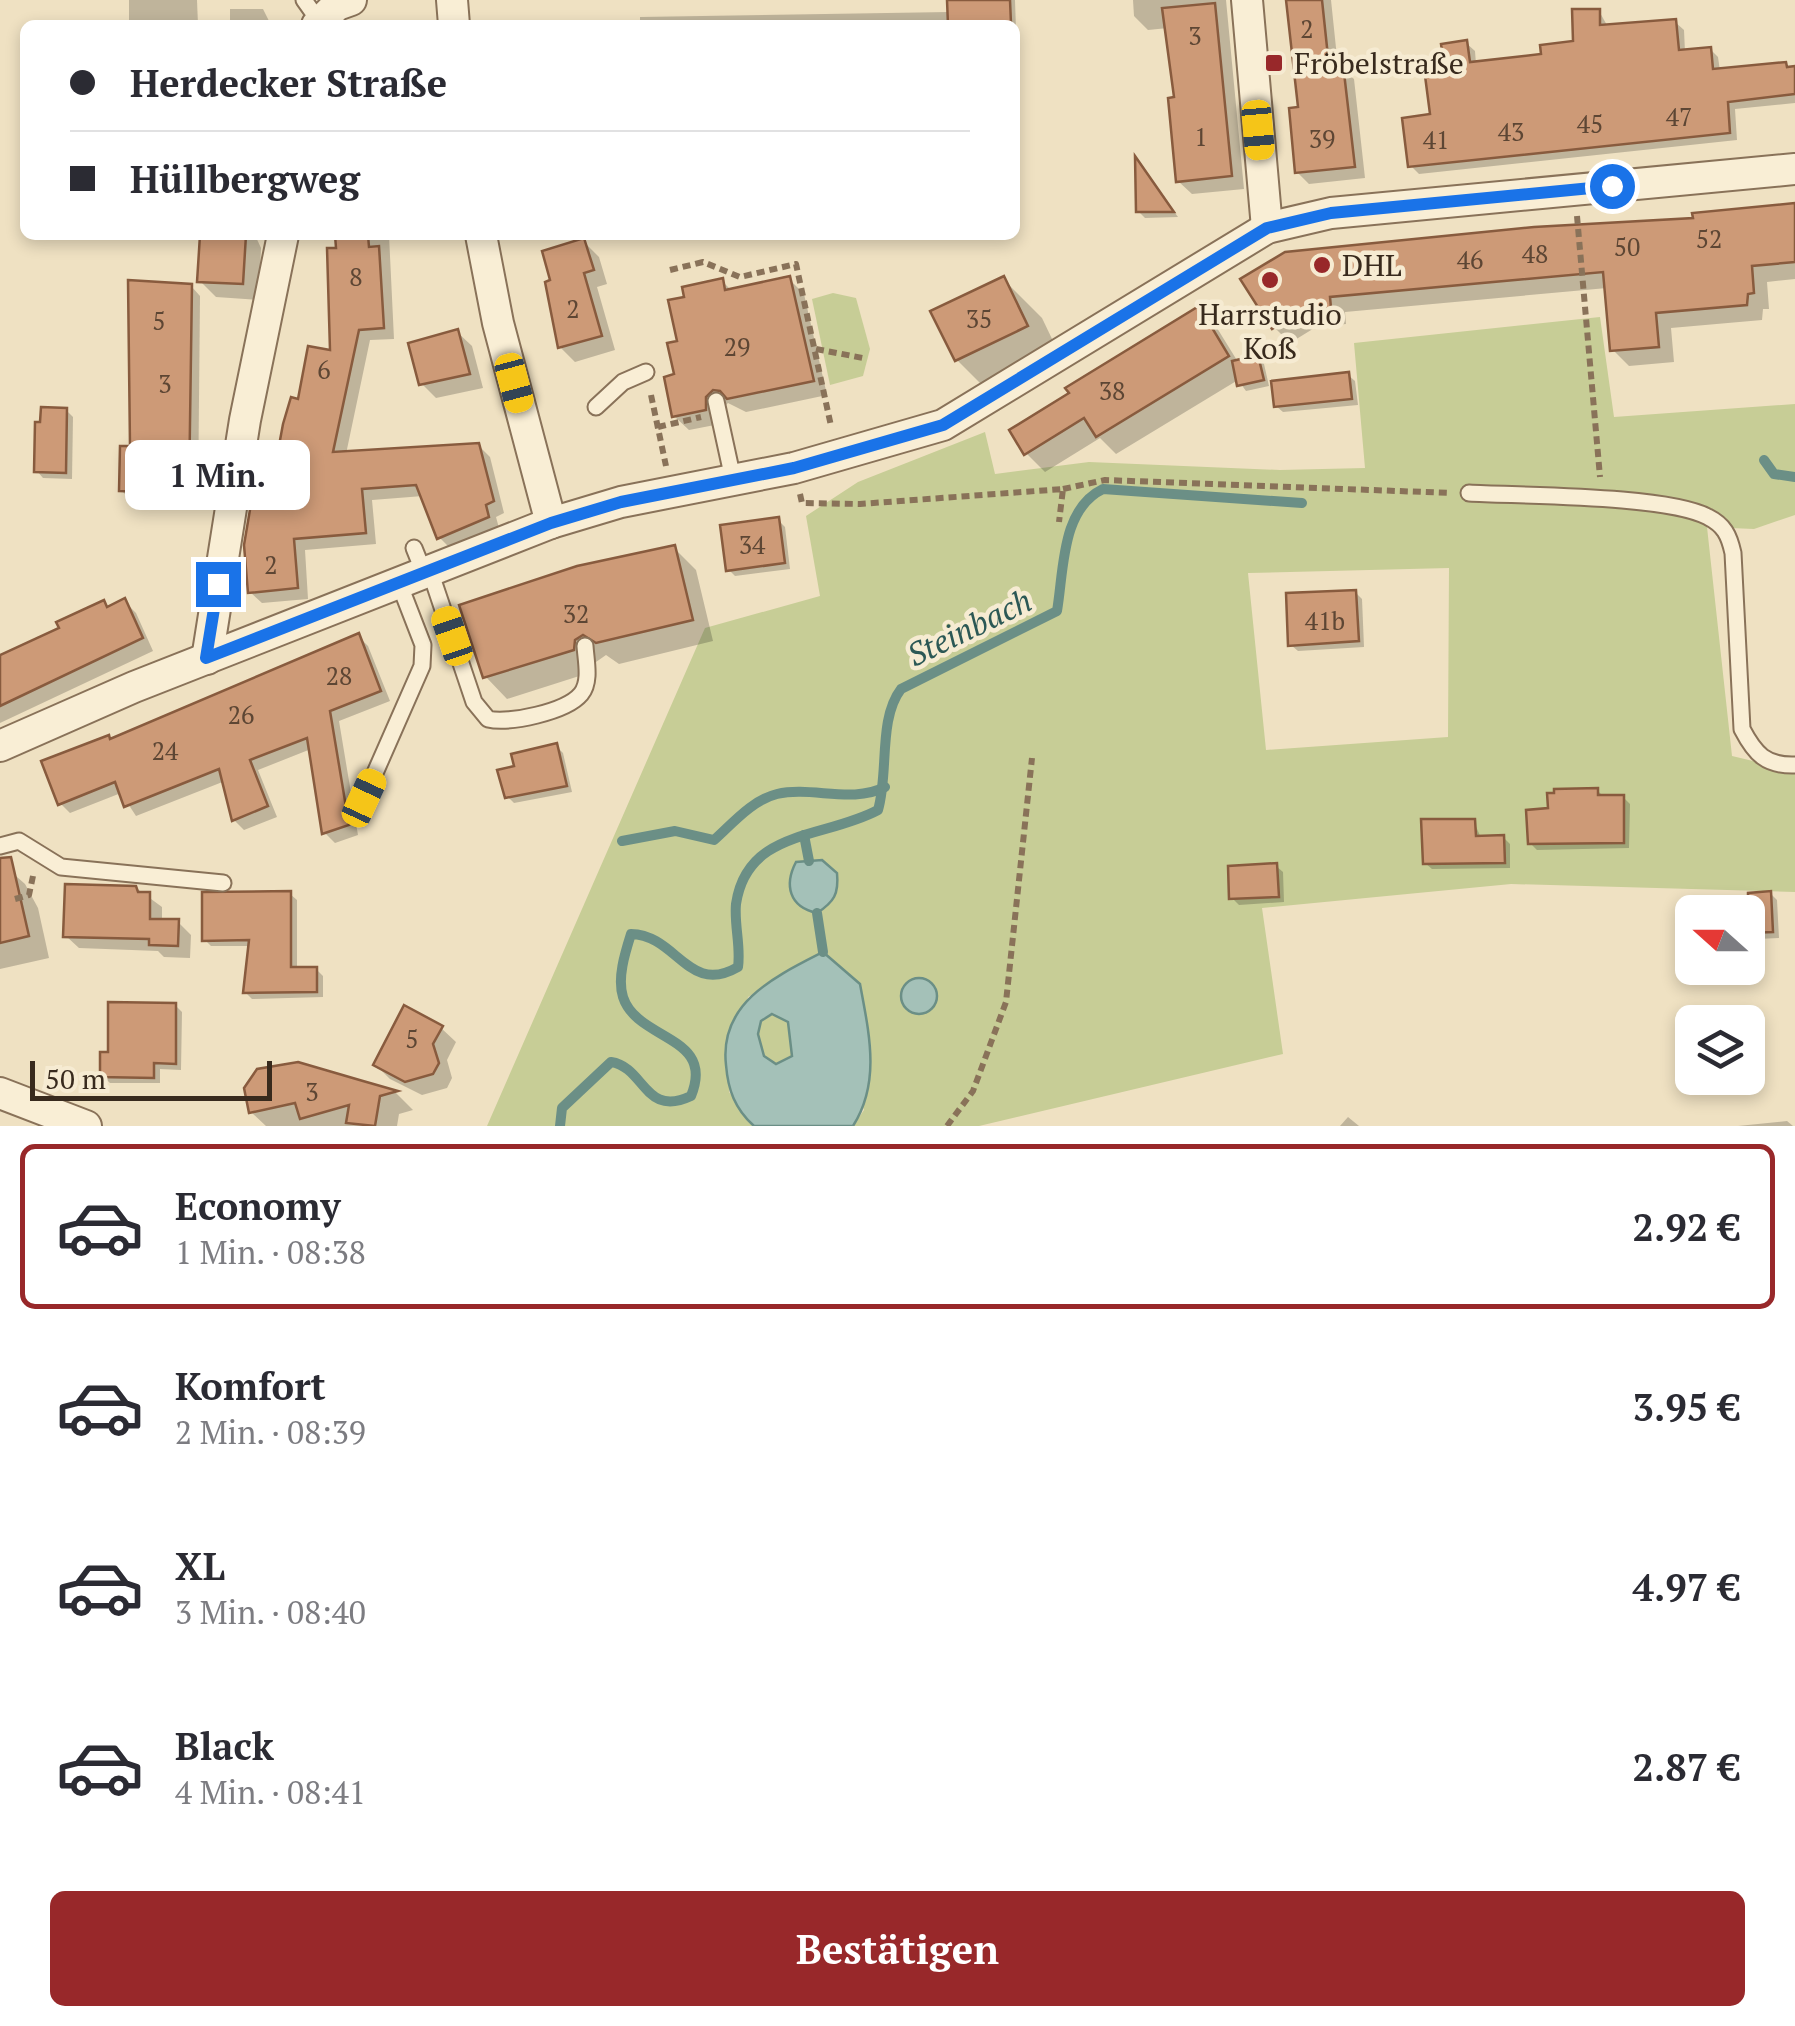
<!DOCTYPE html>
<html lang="de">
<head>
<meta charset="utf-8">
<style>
	body { margin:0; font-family:"PT Serif",serif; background:#f2f2f3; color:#2b2b33; height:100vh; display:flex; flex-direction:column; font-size:38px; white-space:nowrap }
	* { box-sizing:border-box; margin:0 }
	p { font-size:32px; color:#7c7c81 }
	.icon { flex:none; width:55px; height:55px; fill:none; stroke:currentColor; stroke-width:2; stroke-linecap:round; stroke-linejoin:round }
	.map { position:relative; height:1126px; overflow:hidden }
	.details { display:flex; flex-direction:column; background:#fff; flex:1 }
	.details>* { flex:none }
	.banner { position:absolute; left:20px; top:20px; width:1000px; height:220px; border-radius:15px; box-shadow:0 5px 15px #0003; display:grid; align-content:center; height:220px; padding:0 50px; background:#fff }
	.needle { width:65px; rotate:291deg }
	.buttons { position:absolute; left:1675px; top:895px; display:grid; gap:20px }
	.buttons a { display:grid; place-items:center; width:90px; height:90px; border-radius:15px; background:#fff; box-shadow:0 5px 15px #0003; font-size:50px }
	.scale { position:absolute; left:30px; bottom:25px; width:242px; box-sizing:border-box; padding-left:10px; border:5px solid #382a1d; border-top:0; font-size:28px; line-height:35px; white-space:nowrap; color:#382a1d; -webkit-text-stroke:8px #f6ebd2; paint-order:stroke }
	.end { position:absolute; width:45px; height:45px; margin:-22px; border:12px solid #1a73e8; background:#fff; box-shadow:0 0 0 5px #fff }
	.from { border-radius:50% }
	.bubble { position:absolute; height:70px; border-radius:15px; background:#fff; box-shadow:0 5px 15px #0003; font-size:32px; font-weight:700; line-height:70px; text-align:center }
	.car { position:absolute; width:30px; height:60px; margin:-30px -15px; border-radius:12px; box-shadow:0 0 8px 2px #0007; background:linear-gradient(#f5c518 24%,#345 0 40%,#f5c518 0 76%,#345 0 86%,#f5c518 0) }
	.banner b { display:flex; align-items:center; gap:35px; height:95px; font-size:38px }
	.banner b+b { border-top:2px solid #e1e1e2 }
	.banner i { width:25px; height:25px; background:#2b2b33 }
	ul { padding:18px 0 0; list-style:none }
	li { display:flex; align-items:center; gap:30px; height:165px; margin:0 20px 15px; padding:0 30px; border:5px solid transparent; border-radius:15px }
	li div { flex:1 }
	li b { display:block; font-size:38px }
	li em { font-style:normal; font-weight:700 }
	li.current { border-color:#98282a }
	li>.icon { width:90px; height:90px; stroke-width:1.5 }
	.cta { display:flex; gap:20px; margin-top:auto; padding:20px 50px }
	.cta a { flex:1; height:115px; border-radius:15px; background:#98282a; color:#fff; font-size:40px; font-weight:700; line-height:115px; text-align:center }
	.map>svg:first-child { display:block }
	.green { fill:#c7cd96; fill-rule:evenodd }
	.water { fill:#a4c1b8; stroke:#6b8f86; stroke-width:2.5; fill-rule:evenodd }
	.shadow { fill:#0003 }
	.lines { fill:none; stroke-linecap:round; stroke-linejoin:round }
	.stream { stroke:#6b8f86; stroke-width:10 }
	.building { fill:#cd9a77; stroke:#885b3e; stroke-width:2.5 }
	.lane-casing { stroke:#897259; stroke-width:19 }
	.street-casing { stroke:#897259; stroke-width:34 }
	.path { stroke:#897259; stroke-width:6; stroke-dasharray:8 5; stroke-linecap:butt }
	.lane { stroke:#f9eed5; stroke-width:15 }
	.street { stroke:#f9eed5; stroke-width:30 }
	.route { stroke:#1a73e8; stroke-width:12 }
	.poi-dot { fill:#98282a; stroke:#f6ebd2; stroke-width:4 }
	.labels { text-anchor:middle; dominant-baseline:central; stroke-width:9; stroke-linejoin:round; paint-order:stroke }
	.number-label { font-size:25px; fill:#5d4634 }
	.poi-label { font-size:30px; fill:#382a1d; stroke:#f6ebd2; text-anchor:start }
	.water-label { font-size:32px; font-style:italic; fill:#2c5855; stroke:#f6ebd2 }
</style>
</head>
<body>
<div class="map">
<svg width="1795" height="1126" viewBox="0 0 1795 1126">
	<rect width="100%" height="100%" fill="#efe1c2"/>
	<g class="green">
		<path d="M833,293L856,298L870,349L863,376L830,385L812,299Z"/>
		<path d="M1600,317L1614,417L1795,404V515L1754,529L1707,527L1732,756L1795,771V892L1511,884L1262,908L1283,1054L979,1126H853L864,1110L807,960L748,997L729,1092L754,1126H487L705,628L820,596L806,516L858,482L985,432L995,474L1089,462L1280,470L1365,468L1354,343ZM1449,568L1448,737L1266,750L1248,573Z"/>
		<path d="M772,1014L788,1022L792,1056L776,1064L764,1056L758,1034L761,1020Z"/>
	</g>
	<g class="water">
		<path d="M822,860L837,873C839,894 834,902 817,913C789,907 784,885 796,862Z"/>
		<path d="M823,952L860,984C869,1033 881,1082 853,1126H754C735,1109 728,1090 726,1065C719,1003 774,977 823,952ZM772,1014L788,1022L792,1056L776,1064L764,1056L758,1034L761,1021Z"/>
		<circle cx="919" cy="996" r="18"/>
	</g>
	<g class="shadow">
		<path d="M129,0H197L198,25H134L129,20Z"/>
		<path d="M949,0H1015L1016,30L1015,25H640V17L949,12Z"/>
		<path d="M1133,0H1226L1244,189L1192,194L1178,181L1177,99L1168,28L1148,30L1134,16Z"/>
		<path d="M1288,0H1331L1338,67L1354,79L1365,178L1309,184L1297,172L1301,110Z"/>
		<path d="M230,9H263L271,25H230Z"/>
		<path d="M1599,11L1608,27L1675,22L1684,30L1685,52L1710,49L1718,57L1720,71L1795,66V103L1735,109L1737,140L1419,174L1411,166L1433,116L1447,67L1466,43L1475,51L1476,64L1543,56L1576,44Z"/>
		<path d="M1142,166L1178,217L1145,218L1138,211Z"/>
		<path d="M1795,206V279L1767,282L1769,309H1763L1762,320L1671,328L1674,362L1629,366L1613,350L1607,288L1345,312L1346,324L1316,327L1290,343L1274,327L1244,280Z"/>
		<path d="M202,235H255L261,248L259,300L216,297L200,281Z"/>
		<path d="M339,235H389L394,339L370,340L346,454L478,445L490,457L504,513L496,517L499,528L451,549L439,537L423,496L372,500L376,544L305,550L308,599L262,603L250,592L272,496L300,402L333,353Z"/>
		<path d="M584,242L599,257L607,284L597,287L615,350L575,362L560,347Z"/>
		<path d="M789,279L804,294L827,395L746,412L728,403L719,412L720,424L689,430L674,416L687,299L722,281L732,291Z"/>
		<path d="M1003,279L1042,318L1065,366L996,399L957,360L934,312Z"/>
		<path d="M191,286L200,296L198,502L131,500L121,490L132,449Z"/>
		<path d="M1199,309L1217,328L1238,362L1258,358L1264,364L1269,386L1246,391L1238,380L1116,454L1100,438L1045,472L1026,453Z"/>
		<path d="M457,332L472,346L483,388L436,398L421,383Z"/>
		<path d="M1348,375L1355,381L1358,405L1283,412L1276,406Z"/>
		<path d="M66,410L73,417L72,479L43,478L37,471Z"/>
		<path d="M778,520L785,527L790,569L735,576L728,569Z"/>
		<path d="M674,548L696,570L713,641L619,664L606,655L596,662L595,671L507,699L486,677Z"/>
		<path d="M1355,592L1362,599L1364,647L1298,651L1291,645Z"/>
		<path d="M124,601L136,613L153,651L0,723V654L62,630L103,603L109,608Z"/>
		<path d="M358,636L368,646L390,701L339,721L358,835L335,843L325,833L311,749L258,770L277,817L244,830L234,820L225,781L136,816L121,793L70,813L60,803L112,741Z"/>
		<path d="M556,746L563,753L572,792L514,803L508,797L517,768Z"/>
		<path d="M1597,790L1604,797H1623L1630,804L1629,848L1537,850L1530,843L1550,810Z"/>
		<path d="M1474,822L1481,838L1503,837L1510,844V868L1432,869L1425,863Z"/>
		<path d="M0,862L25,884L38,908L49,958L0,969Z"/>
		<path d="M1276,866L1283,872L1284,902L1239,905L1232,898Z"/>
		<path d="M136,888L162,907V921L178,922L191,935L190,958L164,957L158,951L79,948L66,936Z"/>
		<path d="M290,894L297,900V970L316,969L323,976V997L252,999L245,992L251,946H211L205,940Z"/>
		<path d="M1771,894L1777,900L1779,938L1757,939L1748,932V912H1701L1699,903L1709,898Z"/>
		<path d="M175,1005L182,1012L181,1070L160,1069V1083H110L103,1076L110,1054Z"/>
		<path d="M441,1028L456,1042L447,1060L452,1078L447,1088L422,1095L390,1079L376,1065Z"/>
		<path d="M298,1064L396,1093L413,1110L399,1114L397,1126H266L251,1112Z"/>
		<path d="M1348,1117L1359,1126H1340Z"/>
		<path d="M1787,1121L1793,1126H1738Z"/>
	</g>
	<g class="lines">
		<g class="stream">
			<path d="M1764,460L1774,474L1795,477"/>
			<path d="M804,835L809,861"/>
			<path d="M622,841L675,831L714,840C732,824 752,800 777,794C812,786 852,804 885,787"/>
			<path d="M817,913L823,952"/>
			<path d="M560,1126L562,1108L611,1062C645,1067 644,1118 691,1096C716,1035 637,1041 623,997C617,978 625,953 631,934C677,935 688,996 738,967C741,946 734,925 736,904C747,829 824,839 878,810C889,773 878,719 901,689L1057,611C1064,570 1061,509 1103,489L1302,503"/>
		</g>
	</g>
	<g class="building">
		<path d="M947,0H1010L1011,24L948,25Z"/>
		<path d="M1286,0H1322L1329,66L1343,64L1355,167L1295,173L1289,108L1298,107Z"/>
		<path d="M1215,3L1232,176L1176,182L1168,98L1174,97L1162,8Z"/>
		<path d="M1572,9H1600V25L1676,19L1679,50L1711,47L1713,69L1786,62L1787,67L1795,66V94L1728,102L1730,133L1408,167L1402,118L1430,114L1424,68L1444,65L1441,44L1467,40L1470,62L1541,54L1540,45L1573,41Z"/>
		<path d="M1135,156L1174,212H1136Z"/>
		<path d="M1795,203V262L1752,266L1754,293L1748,294L1747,305L1656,313L1659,347L1610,351L1603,272L1330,297L1331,308L1299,312L1272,329L1240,279L1285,252L1534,227L1693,218L1692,213Z"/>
		<path d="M200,235H246L243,284L197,282Z"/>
		<path d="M335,235H368L369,247L379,246L384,328L359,330L333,452L479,443L494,501L486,505L489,517L437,539L416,485L362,489L366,533L294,539L298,588L248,593L244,545L252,498L270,494L283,424L291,397L298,399L308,346L330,350L327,248H336Z"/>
		<path d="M584,238L594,270L584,273L602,336L558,348L545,282L550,280L542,251Z"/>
		<path d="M790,276L814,381L727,399L720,391L713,390L706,397V410L672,417L664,377L674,374L667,343L677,341L668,300L684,297L682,287L723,278L725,290Z"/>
		<path d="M1004,276L1028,326L955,361L930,311Z"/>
		<path d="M128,280L192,284L189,493L119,491L120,446H130Z"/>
		<path d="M1199,306L1229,356L1096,437L1084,418L1024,455L1009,430L1069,393L1065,388Z"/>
		<path d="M458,329L470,374L419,385L408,343Z"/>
		<path d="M1258,355L1264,380L1237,386L1232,361Z"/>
		<path d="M1349,372L1352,399L1274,407L1271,381Z"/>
		<path d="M41,407L67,408L66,473L34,472L35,422H40Z"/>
		<path d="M779,517L785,563L726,571L720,525Z"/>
		<path d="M675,545L693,620L596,643L583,635L575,640L574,650L483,678L459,605L577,566Z"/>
		<path d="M1356,590L1359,641L1288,646L1286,593Z"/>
		<path d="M125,598L143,638L0,706V655L59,628L56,622L104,600L107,607Z"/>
		<path d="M359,633L381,691L330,711L349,825L322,834L307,738L250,760L268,806L232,821L219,769L124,807L115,782L58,805L41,761L109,735L110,739Z"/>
		<path d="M557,743L567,786L505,798L497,770L514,766L511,754Z"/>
		<path d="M1598,788V795H1624V843L1528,844L1526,810L1548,808L1547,793H1554V789Z"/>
		<path d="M1421,819H1475L1476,836L1504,835L1505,863L1423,864Z"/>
		<path d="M11,857L29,936L0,943V858Z"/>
		<path d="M1277,863L1279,897L1229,899L1228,866Z"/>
		<path d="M65,884L136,886L138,892H150V919H179L178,946L149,945V939L63,937Z"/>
		<path d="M291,891V967H317V992L243,993L249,940L202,941V892Z"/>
		<path d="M1771,891L1773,932L1748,933V893Z"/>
		<path d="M108,1002L176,1003V1064L154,1063V1078L100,1077V1052H108Z"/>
		<path d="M404,1005L443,1026L433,1044L439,1063L433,1074L405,1082L373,1065Z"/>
		<path d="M298,1062L363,1081L398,1091L380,1096L375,1126L346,1123L349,1105L300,1119L295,1103L249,1113L244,1088L257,1069Z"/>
	</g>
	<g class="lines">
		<g class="lane-casing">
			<g id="lane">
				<path d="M304,0L319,21"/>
				<path d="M716,401L733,479"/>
				<path d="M596,407L623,382L646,372"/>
				<path d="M1469,493C1521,496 1667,495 1708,517C1724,525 1729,535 1733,553L1742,729C1755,754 1766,766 1795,765"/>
				<path d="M414,548L424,573"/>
				<path d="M430,571L474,702L488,719C509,724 566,712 581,694C591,682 586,661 585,646"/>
				<path d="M364,798L422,666L423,645L399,583"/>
				<path d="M0,846L19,841L61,867L223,883"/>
			</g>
		</g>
		<g class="street-casing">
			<g id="street">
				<path d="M452,0L454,25"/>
				<path d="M1247,0L1267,228"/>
				<path d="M317,25L337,5L351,0"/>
				<path d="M481,235L498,323L551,523"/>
				<path d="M207,659L245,420L283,235"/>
				<path d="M0,746L134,687L551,523L621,502L794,468L943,425L1267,228L1331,213L1795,169"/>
				<path d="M0,1093L86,1126"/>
			</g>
		</g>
		<g class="path">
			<path d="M1577,216L1600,477"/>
			<path d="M670,270L703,262L740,277L796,264L831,426"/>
			<path d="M816,349L863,358"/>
			<path d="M651,395L666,466"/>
			<path d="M658,427L701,417"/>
			<path d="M1063,489L1105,480L1451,493"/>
			<path d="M800,494L802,503L860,504L1063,489L1059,522"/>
			<path d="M15,899L29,895L33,876"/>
			<path d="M947,1126L973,1091L1006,1002L1032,758"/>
		</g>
		<use href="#lane" class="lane"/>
		<use href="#street" class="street"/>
	</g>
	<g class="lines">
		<path class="route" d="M218,584L206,658L551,523L621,502L794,468L943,425L1267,228L1331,213L1612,186"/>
	</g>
	<g class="poi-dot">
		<rect x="1264" y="53" width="20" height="20" rx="5"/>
		<circle cx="1322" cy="265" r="10"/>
		<circle cx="1270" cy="280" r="10"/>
	</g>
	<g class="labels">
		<g class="number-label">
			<text x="1307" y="28">2</text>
			<text x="1195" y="35">3</text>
			<text x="1679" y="116">47</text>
			<text x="1590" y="123">45</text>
			<text x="1511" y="131">43</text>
			<text x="1201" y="136">1</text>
			<text x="1322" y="138">39</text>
			<text x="1436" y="139">41</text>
			<text x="1709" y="238">52</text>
			<text x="1627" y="246">50</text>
			<text x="1535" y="253">48</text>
			<text x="1470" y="259">46</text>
			<text x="356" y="276">8</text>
			<text x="573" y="308">2</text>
			<text x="979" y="318">35</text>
			<text x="159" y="320">5</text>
			<text x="737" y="346">29</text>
			<text x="324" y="369">6</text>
			<text x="165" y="383">3</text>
			<text x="1112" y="390">38</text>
			<text x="752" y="544">34</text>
			<text x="271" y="564">2</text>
			<text x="576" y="613">32</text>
			<text x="1325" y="620">41b</text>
			<text x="339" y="675">28</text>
			<text x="241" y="714">26</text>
			<text x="165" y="750">24</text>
			<text x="412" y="1038">5</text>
			<text x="312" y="1091">3</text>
		</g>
		<g class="poi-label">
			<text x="1294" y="63">Fröbelstraße</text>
			<text x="1342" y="265">DHL</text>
			<text x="1270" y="314" text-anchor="middle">Harrstudio<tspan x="1270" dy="34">Koß</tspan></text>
		</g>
		<g class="water-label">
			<text transform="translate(969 627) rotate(-26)">Steinbach</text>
		</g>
	</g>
</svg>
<div class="buttons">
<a><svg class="needle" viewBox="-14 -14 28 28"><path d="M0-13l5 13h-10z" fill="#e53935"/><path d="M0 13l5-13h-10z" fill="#7c7c81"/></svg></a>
<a><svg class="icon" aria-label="layers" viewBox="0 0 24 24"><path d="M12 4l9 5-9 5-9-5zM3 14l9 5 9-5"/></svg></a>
</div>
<div class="scale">50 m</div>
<i class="end from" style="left:1612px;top:186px"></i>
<i class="end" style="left:218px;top:584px"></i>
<div class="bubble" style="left:125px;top:440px;width:185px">1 Min.</div>
<i class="car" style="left:1258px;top:130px;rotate:175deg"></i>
<i class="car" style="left:514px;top:383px;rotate:165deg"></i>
<i class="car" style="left:452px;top:636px;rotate:341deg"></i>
<i class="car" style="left:364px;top:798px;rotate:25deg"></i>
<div class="banner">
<b><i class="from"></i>Herdecker Straße</b>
<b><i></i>Hüllbergweg</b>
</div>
</div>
<section class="details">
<ul>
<li class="current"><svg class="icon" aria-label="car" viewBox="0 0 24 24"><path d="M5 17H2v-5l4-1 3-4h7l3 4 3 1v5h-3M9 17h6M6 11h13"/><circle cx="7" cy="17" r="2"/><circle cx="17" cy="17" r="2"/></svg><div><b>Economy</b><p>1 Min. · 08:38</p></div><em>2.92 €</em></li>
<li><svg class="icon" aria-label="car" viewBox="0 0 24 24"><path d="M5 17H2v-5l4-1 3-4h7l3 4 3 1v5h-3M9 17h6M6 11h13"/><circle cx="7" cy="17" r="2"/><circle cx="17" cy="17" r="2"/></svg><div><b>Komfort</b><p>2 Min. · 08:39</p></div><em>3.95 €</em></li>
<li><svg class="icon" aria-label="car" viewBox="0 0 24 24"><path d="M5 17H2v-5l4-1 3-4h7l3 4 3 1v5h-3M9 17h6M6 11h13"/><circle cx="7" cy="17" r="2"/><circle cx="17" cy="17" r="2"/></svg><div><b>XL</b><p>3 Min. · 08:40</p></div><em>4.97 €</em></li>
<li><svg class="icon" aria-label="car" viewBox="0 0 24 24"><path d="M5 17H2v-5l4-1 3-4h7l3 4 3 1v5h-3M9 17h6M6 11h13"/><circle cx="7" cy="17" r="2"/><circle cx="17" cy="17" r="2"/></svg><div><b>Black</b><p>4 Min. · 08:41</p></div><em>2.87 €</em></li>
</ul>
<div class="cta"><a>Bestätigen</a></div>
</section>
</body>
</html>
